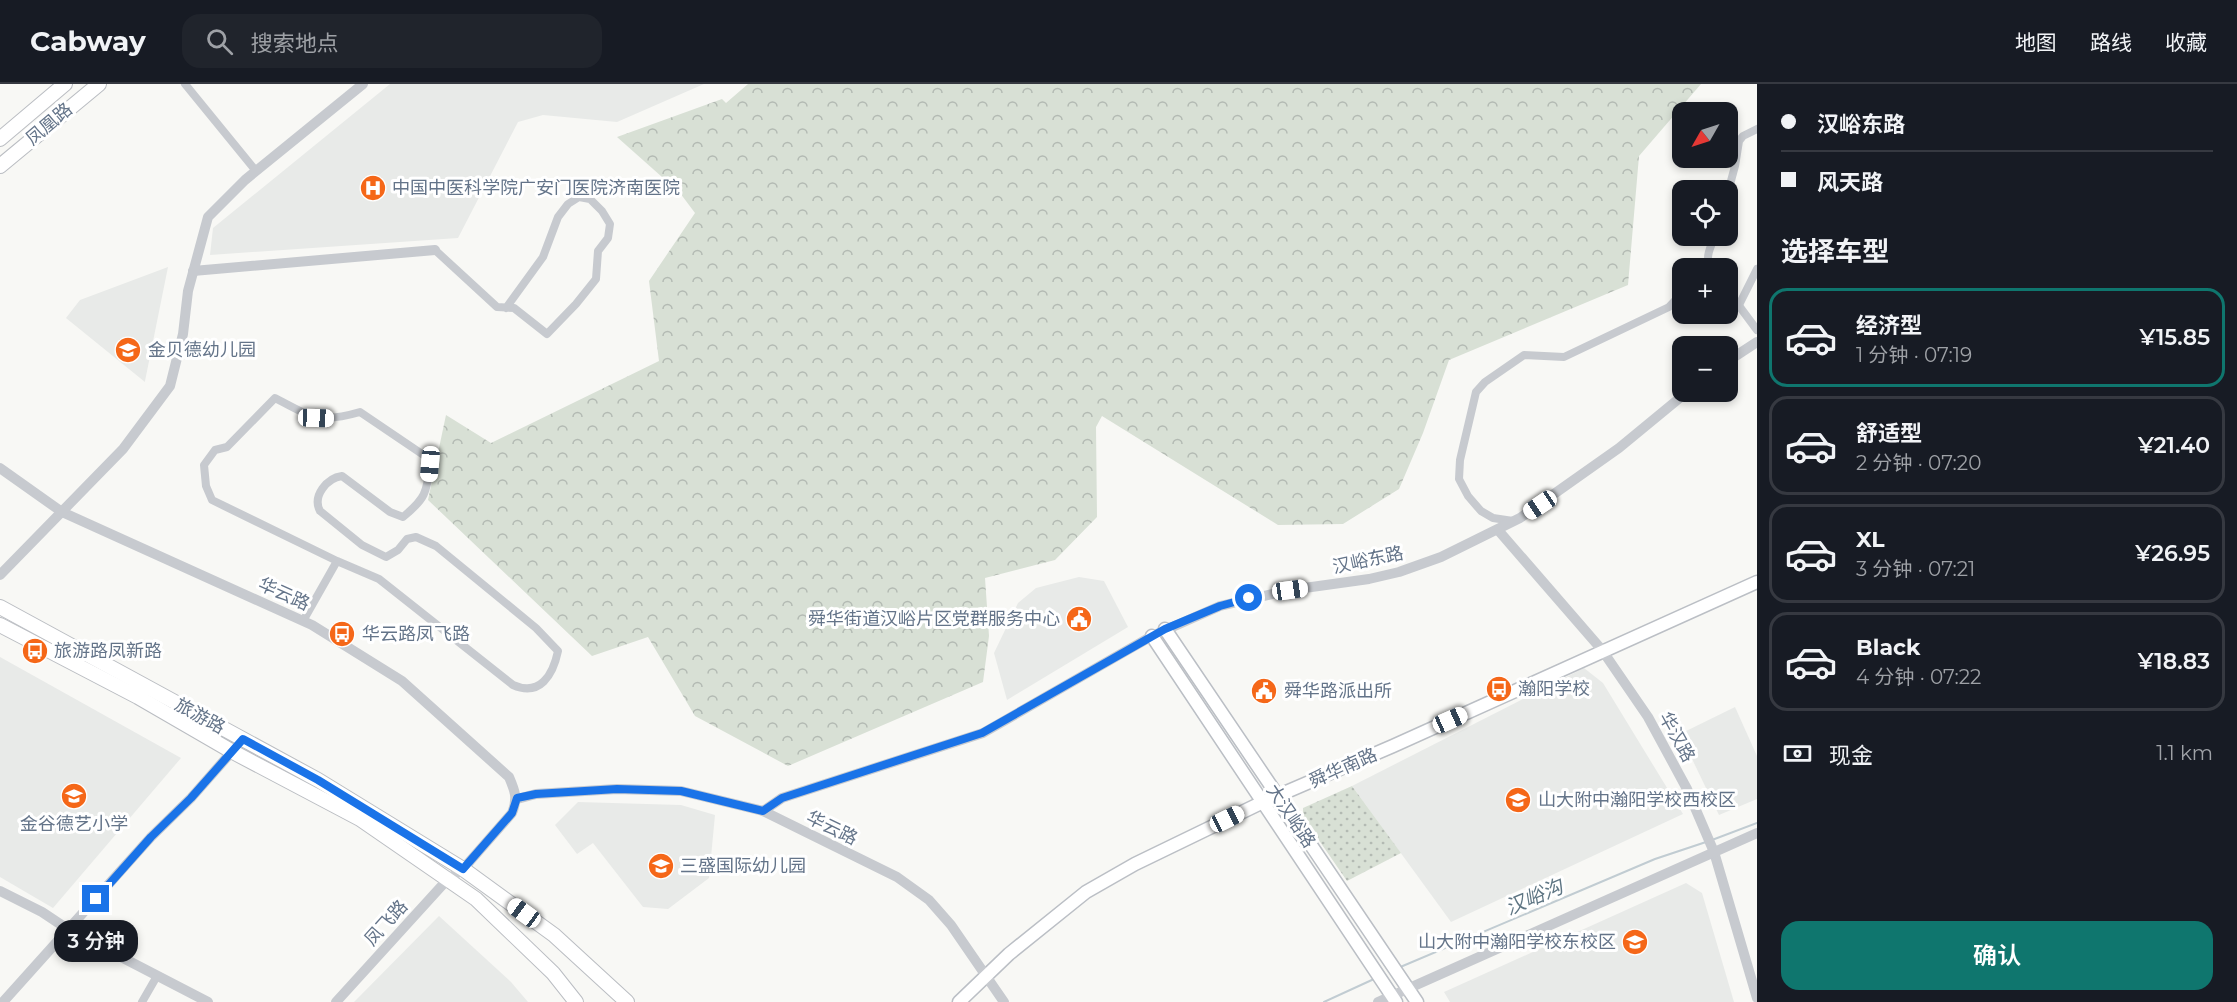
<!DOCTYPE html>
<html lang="zh">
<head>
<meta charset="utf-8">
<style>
	body { margin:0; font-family:Montserrat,"Noto Sans SC",sans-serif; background:#20242c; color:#f1f3f6; height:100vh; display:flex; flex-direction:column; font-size:22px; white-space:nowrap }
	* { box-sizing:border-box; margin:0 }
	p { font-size:20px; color:#9ea1a6 }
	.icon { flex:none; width:33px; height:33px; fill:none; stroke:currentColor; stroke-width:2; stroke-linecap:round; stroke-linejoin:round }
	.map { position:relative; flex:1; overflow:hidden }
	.panel { display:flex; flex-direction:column; background:#171b24; width:480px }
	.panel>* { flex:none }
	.guide { display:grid; align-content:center; height:132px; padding:0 24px; background:#171b24 }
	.needle { width:39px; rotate:231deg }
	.fabs { position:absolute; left:1672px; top:18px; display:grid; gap:12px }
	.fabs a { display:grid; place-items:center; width:66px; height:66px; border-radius:12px; background:#171b24; box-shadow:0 3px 9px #0003; font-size:30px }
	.end { position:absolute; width:27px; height:27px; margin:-14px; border:8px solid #1a73e8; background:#fff; box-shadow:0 0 0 3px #fff }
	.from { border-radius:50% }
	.bubble { position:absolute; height:42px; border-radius:18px; background:#171b24; box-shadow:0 3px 9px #0003; font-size:20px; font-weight:600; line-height:42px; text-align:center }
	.car { position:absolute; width:18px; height:36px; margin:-18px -9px; border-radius:8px; box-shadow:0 0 4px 2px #0007; background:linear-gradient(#fff 24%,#345 0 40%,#fff 0 76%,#345 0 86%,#fff 0) }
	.guide b { display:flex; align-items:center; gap:21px; height:57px; font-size:22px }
	.guide b+b { border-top:2px solid #363941 }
	.guide i { width:15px; height:15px; background:#f1f3f6 }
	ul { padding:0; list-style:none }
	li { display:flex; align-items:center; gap:18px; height:99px; margin:0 12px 9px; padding:0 12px; border:3px solid #363941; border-radius:18px }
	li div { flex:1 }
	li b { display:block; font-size:22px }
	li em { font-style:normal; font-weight:600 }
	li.active { border-color:#0f766e }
	li>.icon { width:54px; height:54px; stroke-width:1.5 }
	h2 { padding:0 24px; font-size:27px; line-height:72px }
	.pay { display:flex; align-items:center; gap:15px; height:66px; padding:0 24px; font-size:22px }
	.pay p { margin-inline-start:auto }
	.button { display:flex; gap:12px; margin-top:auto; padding:12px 24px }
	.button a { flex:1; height:69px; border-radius:18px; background:#0f766e; color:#fff; font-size:24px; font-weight:600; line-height:69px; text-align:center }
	header { display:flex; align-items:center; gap:36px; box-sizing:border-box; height:84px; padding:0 30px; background:#171b24; border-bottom:2px solid #363941 }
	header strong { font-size:28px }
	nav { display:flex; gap:33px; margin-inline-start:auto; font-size:21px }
	.search { width:420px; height:54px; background:#20242c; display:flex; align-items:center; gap:15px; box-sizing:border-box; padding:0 21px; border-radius:18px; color:#9ea1a6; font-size:22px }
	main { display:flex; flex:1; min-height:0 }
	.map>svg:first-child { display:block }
	.built { fill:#e8eae8 }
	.grass { fill:url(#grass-dots) }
	.forest { fill:url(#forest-crowns) }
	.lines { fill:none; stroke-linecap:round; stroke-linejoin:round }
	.stream { stroke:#c1ccd2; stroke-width:2 }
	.secondary-casing { stroke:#bbbfc5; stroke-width:15 }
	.primary-casing { stroke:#babdc2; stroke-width:16 }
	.minor { stroke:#c7cacf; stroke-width:8 }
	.tertiary { stroke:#c7cacf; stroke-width:10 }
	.secondary { stroke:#fff; stroke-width:12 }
	.primary { stroke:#fff; stroke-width:14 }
	.route { stroke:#1a73e8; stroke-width:8 }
	.labels { text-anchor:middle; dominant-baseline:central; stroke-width:6; stroke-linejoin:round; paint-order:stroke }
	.street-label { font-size:18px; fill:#647489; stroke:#fff }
	.poi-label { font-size:18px; fill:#647489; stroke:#fff; text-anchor:start }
	.water-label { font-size:20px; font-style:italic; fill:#5f7684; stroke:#fff }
</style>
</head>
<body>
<header>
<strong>Cabway</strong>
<div class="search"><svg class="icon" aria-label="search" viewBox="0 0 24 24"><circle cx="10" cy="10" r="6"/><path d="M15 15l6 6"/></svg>搜索地点</div>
<nav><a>地图</a><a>路线</a><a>收藏</a></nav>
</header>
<main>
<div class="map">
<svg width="1757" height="918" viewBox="0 0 1757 918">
	<defs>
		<pattern id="grass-dots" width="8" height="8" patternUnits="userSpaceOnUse" patternTransform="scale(1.5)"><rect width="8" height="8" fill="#d8e0d5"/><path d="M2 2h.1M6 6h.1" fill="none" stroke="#b3bab3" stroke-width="1.8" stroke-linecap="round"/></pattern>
		<pattern id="forest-crowns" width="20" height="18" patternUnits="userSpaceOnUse" patternTransform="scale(1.5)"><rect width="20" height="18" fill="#d8e0d5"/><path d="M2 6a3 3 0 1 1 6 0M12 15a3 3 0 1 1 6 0" fill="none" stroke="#b3bab3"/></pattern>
	</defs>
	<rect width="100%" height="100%" fill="#f8f8f5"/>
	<g class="built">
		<path d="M390,0H704L617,38L543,31L518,38L458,154L210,171L213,144Z"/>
		<path d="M168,183L145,297V298L66,234L80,216Z"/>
		<path d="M1079,493L1104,497L1128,543L1007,616L994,569L1018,519L1036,504Z"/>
		<path d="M0,573L181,674L53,824L0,793Z"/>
		<path d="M1584,584L1603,599L1683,730L1451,838L1352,702Z"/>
		<path d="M1735,623L1757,672V715L1719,731L1680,650Z"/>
		<path d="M578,718L681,721L715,731L709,794L668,825L643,823L593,759L577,770L555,741Z"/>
		<path d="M1686,799L1702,809L1734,918H1450L1444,908Z"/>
		<path d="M439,832L511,898L528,918H354Z"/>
	</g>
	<path class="grass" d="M1352,702L1401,769L1347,797L1303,733V724Z"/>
	<path class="forest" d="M748,0H1701L1639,72L1628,201L1449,276L1423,349L1399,405L1343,440L1278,441L1102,332L1096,343L1097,433L1055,476L985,494L989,552L983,598L788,682L695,632L648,553L592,572L428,416L446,331L491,359L659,277L649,197L695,129L680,109L617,53L722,15L726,19Z"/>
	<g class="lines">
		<g class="stream">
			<path d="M1712,756L1757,739"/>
			<path d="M1398,884L1655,775L1706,758"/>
			<path d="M1324,918L1374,895"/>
		</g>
		<g class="secondary-casing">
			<g id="secondary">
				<path d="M1165,545L1417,918"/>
				<path d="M1152,552L1396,918"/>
				<path d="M959,918L1009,870L1086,808L1135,780L1263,718L1393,662L1757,498"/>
			</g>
		</g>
		<g class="primary-casing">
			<g id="primary">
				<path d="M0,55L65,0"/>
				<path d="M0,82L99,0"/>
				<path d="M0,523L318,696L463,785L554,851L627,918"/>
				<path d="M0,541L138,613L233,668L360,735L476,815L553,889L576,918"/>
			</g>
		</g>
		<g class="minor">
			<path d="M185,0L256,87"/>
			<path d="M1728,108L1735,82L1739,57L1743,52L1757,45"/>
			<path d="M435,166L497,223L514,224L547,250L576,220L596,195L598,167L608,154L610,140L602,127L590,115L579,113L568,120L558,133L543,173L506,224"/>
			<path d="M1711,184C1704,174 1711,162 1715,152"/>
			<path d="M1728,207L1757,246"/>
			<path d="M1739,221L1757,185"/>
			<path d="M1513,437L1493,434L1481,427L1468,412L1459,395L1460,376L1476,308L1485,298L1524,271L1564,273L1669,223L1683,208"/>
			<path d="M303,537L337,477L379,495L513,601C540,613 553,591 558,567L536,544L436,462L416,453L407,455L398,466L386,473L362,461L320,427C312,412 327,394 342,392L390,428L403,433C425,415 427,409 430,380L425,372L360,328C319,340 311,333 275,314L227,363L215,366L204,381L206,402L212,416L337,477"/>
			<path d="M142,918L157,892"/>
		</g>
		<g class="tertiary">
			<path d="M193,187L435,166"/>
			<path d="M1728,277L1757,258"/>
			<path d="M0,384L62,428L312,541L402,597L509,693C515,707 518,714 512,729L463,785L447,796L336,918"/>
			<path d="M1498,446L1602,566L1648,633L1687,705L1714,768L1757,914"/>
			<path d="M0,491L123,365L170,302L183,250L188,207L208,133L245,96L363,0"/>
			<path d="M517,715L536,710L617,705L681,707L763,727L897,793L929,816L951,841L1004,918"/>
			<path d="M763,727L782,714L983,649L1152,552L1220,522L1290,506L1369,495L1399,488L1441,473L1520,434L1619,364L1687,308"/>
			<path d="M0,807L42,828L69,846L208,918"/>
			<path d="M3,918L151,753L191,714L243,655"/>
			<path d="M1378,918L1757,749"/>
		</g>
		<use href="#secondary" class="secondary"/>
		<use href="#primary" class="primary"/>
	</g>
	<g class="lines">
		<path class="route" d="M96,815L151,753L191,714L243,655L318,696L463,785L512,729L517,714L536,710L617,705L681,707L763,727L782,714L982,649L1165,545L1220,522L1249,514"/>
	</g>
	<defs>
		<g id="hospital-disc" transform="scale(1.35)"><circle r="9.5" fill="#f56718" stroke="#fff"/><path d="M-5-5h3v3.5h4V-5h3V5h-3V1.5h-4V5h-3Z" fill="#fff"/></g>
		<g id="school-disc" transform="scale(1.35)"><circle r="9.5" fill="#f56718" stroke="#fff"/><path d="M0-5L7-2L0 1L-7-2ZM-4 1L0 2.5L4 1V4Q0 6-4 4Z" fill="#fff"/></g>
		<g id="civic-disc" transform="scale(1.35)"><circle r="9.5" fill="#f56718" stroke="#fff"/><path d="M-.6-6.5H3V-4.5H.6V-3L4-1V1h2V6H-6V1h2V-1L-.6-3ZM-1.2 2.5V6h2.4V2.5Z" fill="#fff"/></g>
		<g id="bus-disc" transform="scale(1.35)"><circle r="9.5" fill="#f56718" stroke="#fff"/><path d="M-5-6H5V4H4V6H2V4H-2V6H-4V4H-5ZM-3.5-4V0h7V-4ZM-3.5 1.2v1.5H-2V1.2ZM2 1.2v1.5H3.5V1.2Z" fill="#fff"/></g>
	</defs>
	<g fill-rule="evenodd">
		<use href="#hospital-disc" x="373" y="104"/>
		<use href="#school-disc" x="128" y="266"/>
		<use href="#civic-disc" x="1079" y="535"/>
		<use href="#bus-disc" x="342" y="550"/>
		<use href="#bus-disc" x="35" y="567"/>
		<use href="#bus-disc" x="1499" y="605"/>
		<use href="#civic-disc" x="1264" y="607"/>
		<use href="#school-disc" x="74" y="712"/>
		<use href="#school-disc" x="1518" y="716"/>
		<use href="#school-disc" x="661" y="782"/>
		<use href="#school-disc" x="1635" y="858"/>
	</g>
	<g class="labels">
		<g class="street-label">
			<text transform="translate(49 40) rotate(-40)">凤凰路</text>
			<text transform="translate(1368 476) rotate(-12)">汉峪东路</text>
			<text transform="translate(284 510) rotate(24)">华云路</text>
			<text transform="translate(200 632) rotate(29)">旅游路</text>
			<text transform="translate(1677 653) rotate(61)">华汉路</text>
			<text transform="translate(1343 684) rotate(-24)">舜华南路</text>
			<text transform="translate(1291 732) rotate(56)">大汉峪路</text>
			<text transform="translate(832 744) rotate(26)">华云路</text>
			<text transform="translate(386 839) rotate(-48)">凤飞路</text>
		</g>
		<g class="poi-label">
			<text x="392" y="104">中国中医科学院广安门医院济南医院</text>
			<text x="148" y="266">金贝德幼儿园</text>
			<text x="1060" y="535" text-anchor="end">舜华街道汉峪片区党群服务中心</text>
			<text x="362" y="550">华云路凤飞路</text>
			<text x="54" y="567">旅游路凤新路</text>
			<text x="1518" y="605">瀚阳学校</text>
			<text x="1284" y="607">舜华路派出所</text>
			<text x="1538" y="716">山大附中瀚阳学校西校区</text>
			<text x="74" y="740" text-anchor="middle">金谷德艺小学</text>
			<text x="680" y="782">三盛国际幼儿园</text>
			<text x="1616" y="858" text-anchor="end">山大附中瀚阳学校东校区</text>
		</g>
		<g class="water-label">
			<text transform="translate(1534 813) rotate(-23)">汉峪沟</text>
		</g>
	</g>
</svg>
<div class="fabs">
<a><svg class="needle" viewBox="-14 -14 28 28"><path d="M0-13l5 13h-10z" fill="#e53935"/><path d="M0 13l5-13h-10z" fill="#9ea1a6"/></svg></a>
<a><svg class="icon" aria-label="locate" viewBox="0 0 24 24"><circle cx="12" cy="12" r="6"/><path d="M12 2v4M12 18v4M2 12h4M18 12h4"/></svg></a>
<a>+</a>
<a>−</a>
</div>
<i class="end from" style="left:1249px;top:514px"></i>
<i class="end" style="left:96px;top:815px"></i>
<div class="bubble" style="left:54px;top:836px;width:84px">3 分钟</div>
<i class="car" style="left:316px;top:334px;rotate:92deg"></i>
<i class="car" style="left:430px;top:380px;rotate:185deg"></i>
<i class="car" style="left:1540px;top:421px;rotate:236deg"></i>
<i class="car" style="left:1290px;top:506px;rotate:82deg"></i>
<i class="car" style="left:1450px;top:636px;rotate:66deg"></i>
<i class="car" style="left:1227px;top:735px;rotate:64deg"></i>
<i class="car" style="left:524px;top:829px;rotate:306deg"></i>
</div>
<section class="panel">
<div class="guide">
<b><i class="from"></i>汉峪东路</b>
<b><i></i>风天路</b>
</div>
<h2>选择车型</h2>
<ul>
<li class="active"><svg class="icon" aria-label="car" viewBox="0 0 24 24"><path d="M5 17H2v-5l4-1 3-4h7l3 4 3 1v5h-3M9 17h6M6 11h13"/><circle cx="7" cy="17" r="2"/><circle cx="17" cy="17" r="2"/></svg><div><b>经济型</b><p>1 分钟 · 07:19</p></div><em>¥15.85</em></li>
<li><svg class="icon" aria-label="car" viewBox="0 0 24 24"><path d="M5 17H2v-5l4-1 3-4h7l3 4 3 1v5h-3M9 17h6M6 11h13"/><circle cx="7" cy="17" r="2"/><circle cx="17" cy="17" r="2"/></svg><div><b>舒适型</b><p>2 分钟 · 07:20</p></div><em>¥21.40</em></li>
<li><svg class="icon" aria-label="car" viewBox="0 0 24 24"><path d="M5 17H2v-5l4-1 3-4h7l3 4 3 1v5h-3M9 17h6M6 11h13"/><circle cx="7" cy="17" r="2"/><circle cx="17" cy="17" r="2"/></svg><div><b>XL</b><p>3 分钟 · 07:21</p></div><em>¥26.95</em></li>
<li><svg class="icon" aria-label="car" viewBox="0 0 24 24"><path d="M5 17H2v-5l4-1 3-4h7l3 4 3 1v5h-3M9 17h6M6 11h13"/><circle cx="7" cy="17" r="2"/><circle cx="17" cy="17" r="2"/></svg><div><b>Black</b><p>4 分钟 · 07:22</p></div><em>¥18.83</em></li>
</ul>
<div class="pay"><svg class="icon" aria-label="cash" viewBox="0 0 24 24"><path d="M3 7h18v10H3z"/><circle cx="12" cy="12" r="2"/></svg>现金<p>1.1 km</p></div>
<div class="button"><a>确认</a></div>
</section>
</main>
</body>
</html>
